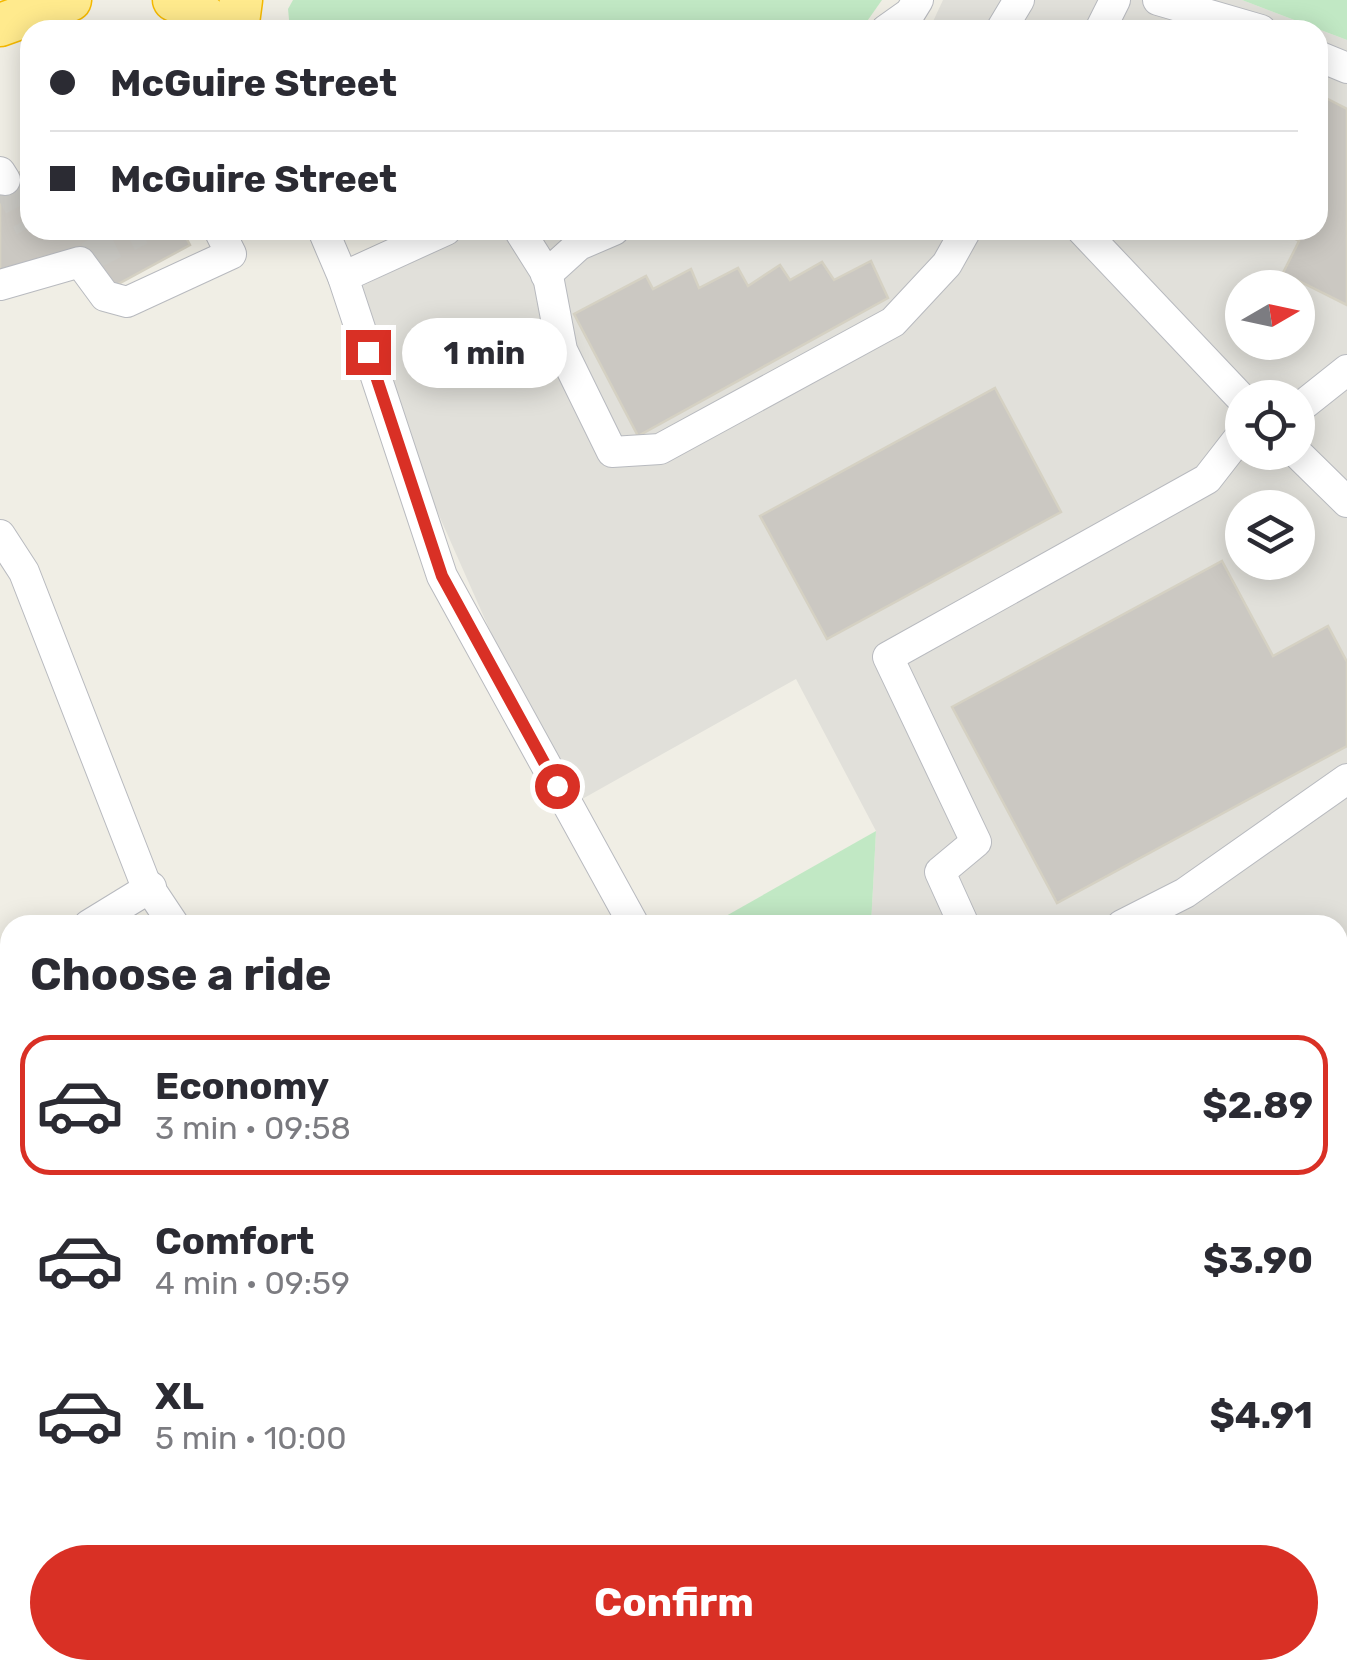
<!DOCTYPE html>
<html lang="en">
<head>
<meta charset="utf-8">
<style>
	body { margin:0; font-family:Rubik,sans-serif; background:#f2f2f3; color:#2b2b33; height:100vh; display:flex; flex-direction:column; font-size:38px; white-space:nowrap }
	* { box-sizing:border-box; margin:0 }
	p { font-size:32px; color:#7c7c81 }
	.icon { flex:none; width:55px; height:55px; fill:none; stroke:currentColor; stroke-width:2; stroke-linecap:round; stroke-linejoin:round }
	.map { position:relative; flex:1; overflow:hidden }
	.panel { position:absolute; left:0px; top:915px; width:1348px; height:765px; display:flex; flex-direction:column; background:#fff; border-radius:30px 30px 0 0; box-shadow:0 5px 25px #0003 }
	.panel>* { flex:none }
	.top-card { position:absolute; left:20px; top:20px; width:1308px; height:220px; border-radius:30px; box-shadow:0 5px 25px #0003; display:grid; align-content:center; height:220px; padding:0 30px; background:#fff }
	.needle { width:65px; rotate:81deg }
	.controls { position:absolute; left:1225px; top:270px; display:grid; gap:20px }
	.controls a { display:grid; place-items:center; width:90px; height:90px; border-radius:50%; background:#fff; box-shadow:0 5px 25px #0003; font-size:50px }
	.end { position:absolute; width:45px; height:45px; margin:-22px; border:12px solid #d93025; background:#fff; box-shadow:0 0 0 5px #fff }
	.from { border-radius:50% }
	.bubble { position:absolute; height:70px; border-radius:35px; background:#fff; box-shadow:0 5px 25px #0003; font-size:32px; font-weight:700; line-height:70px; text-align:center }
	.top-card b { display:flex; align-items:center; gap:35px; height:95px; font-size:38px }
	.top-card b+b { border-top:2px solid #e1e1e2 }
	.top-card i { width:25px; height:25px; background:#2b2b33 }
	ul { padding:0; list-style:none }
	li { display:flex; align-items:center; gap:30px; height:140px; margin:0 20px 15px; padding:0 10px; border:5px solid transparent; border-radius:30px }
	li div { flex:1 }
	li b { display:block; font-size:38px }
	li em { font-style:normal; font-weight:700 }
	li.on { border-color:#d93025 }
	li>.icon { width:90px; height:90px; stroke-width:1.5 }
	h2 { padding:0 30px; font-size:45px; line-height:120px }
	.primary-button { display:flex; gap:20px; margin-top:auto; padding:20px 30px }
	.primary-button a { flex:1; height:115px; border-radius:60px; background:#d93025; color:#fff; font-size:40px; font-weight:700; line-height:115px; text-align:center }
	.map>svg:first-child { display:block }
	.industrial { fill:#e1e0da; fill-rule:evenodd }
	.green { fill:#c1e8c4 }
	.building { fill:#cbc8c2; stroke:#d5d1c3; stroke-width:2.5 }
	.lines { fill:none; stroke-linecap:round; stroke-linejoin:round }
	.minor-tunnel { stroke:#cbcac5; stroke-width:30; stroke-dasharray:30 15; stroke-linecap:butt }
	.minor-casing { stroke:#b8babf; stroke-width:32 }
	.highway-casing { stroke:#f5b900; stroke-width:45 }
	.minor { stroke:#fff; stroke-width:30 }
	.highway { stroke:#ffea8d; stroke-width:42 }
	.route { stroke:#d93025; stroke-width:12 }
</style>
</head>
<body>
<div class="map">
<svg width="1347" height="1680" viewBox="0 0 1347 1680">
	<rect width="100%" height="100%" fill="#f0eee5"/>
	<path class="industrial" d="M943,0H1242L1347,40V1680H890L886,1670H1338V925H871L876,831L796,679L568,807L342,296L476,230H1318V30H929ZM1242,288H1298V342H1242ZM1242,398H1298V452H1242ZM1242,508H1298V562H1242Z"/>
	<g class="green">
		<path d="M293,0H882L863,27L855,30H290L288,9Z"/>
		<path d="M1242,0H1347V40Z"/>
		<path d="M876,831L871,925H710Z"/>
		<path d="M717,1670H886L890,1680H714Z"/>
	</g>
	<g class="building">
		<path d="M1318,94L1347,109V305L1283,273L1299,241L1278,230H1318Z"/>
		<path d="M30,167V230H182L190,245L107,290L84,248L0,274V183Z"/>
		<path d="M871,261L888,298L638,436L574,314L646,276L653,289L691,269L699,288L738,268L748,286L780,265L790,280L822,262L834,280Z"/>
		<path d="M995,388L1061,512L827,639L760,516Z"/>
		<path d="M1222,561L1273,656L1328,626L1347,662V746L1057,903L952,707Z"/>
		<path d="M1347,1101V1143L1338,1139V1120Z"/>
	</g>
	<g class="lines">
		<g class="minor-tunnel">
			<path d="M5,180L30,227"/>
			<path d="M88,257L141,230"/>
		</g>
		<g class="minor-casing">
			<g id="minor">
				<path d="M1158,0L1261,30"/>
				<path d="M886,30L910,13L918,0"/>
				<path d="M1001,30L1019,0"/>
				<path d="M1100,30L1115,0"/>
				<path d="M1318,56L1347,68"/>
				<path d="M0,172L5,180"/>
				<path d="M323,230L343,277L442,576L634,925"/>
				<path d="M519,230L548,276L562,350L612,452L660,449L893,322L947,264L966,230"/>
				<path d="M1082,230L1242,399"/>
				<path d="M546,275L579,245L614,230"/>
				<path d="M343,277L446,230"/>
				<path d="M0,285L80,262L105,296L127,302L231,254L219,230"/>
				<path d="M1298,409L1347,370"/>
				<path d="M1296,452L1347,502"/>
				<path d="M0,535L24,572L144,880L174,925"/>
				<path d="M89,925L151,887"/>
				<path d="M964,925L940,872L976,842L888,657L1207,479L1242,434"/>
				<path d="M1122,925L1185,893L1347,779"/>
				<path d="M0,980L10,974"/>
				<path d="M1338,1016L1347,998"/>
				<path d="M1338,1200L1347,1204"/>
				<path d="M0,1631L10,1641"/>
				<path d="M40,1670L51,1680"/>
				<path d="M459,1670L460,1680"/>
				<path d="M934,1670L944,1680"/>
			</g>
		</g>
		<g class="highway-casing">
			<g id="highway">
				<path d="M174,0L198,11L221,30"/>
				<path d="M0,25L70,0"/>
				<path d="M237,30L241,0"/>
			</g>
		</g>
		<use href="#minor" class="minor"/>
		<use href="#highway" class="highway"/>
	</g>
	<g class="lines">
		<path class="route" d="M368,352L442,576L557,786"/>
	</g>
</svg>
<div class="controls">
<a><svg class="needle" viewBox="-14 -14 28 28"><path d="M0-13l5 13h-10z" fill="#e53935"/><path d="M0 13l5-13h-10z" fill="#7c7c81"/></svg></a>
<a><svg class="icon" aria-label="locate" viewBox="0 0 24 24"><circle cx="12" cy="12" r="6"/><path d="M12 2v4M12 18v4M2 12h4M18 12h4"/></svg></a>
<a><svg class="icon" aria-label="layers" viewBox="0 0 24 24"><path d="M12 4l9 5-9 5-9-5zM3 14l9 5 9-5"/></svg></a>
</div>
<i class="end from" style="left:557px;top:786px"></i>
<i class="end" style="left:368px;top:352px"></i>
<div class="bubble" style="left:402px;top:318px;width:165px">1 min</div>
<div class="top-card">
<b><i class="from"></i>McGuire Street</b>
<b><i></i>McGuire Street</b>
</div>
<section class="panel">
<h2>Choose a ride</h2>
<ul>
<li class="on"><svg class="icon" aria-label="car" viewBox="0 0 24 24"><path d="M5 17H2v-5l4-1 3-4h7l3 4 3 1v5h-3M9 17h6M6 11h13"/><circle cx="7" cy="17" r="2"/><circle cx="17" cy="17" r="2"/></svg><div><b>Economy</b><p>3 min · 09:58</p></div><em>$2.89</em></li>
<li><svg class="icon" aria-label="car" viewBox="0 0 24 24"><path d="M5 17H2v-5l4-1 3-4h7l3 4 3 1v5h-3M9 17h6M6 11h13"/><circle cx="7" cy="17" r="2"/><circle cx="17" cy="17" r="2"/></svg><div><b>Comfort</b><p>4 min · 09:59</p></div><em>$3.90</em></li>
<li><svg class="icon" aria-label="car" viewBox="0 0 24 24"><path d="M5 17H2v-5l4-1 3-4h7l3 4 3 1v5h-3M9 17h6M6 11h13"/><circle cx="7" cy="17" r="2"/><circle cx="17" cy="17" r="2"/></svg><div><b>XL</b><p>5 min · 10:00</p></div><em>$4.91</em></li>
</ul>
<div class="primary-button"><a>Confirm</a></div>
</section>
</div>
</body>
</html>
